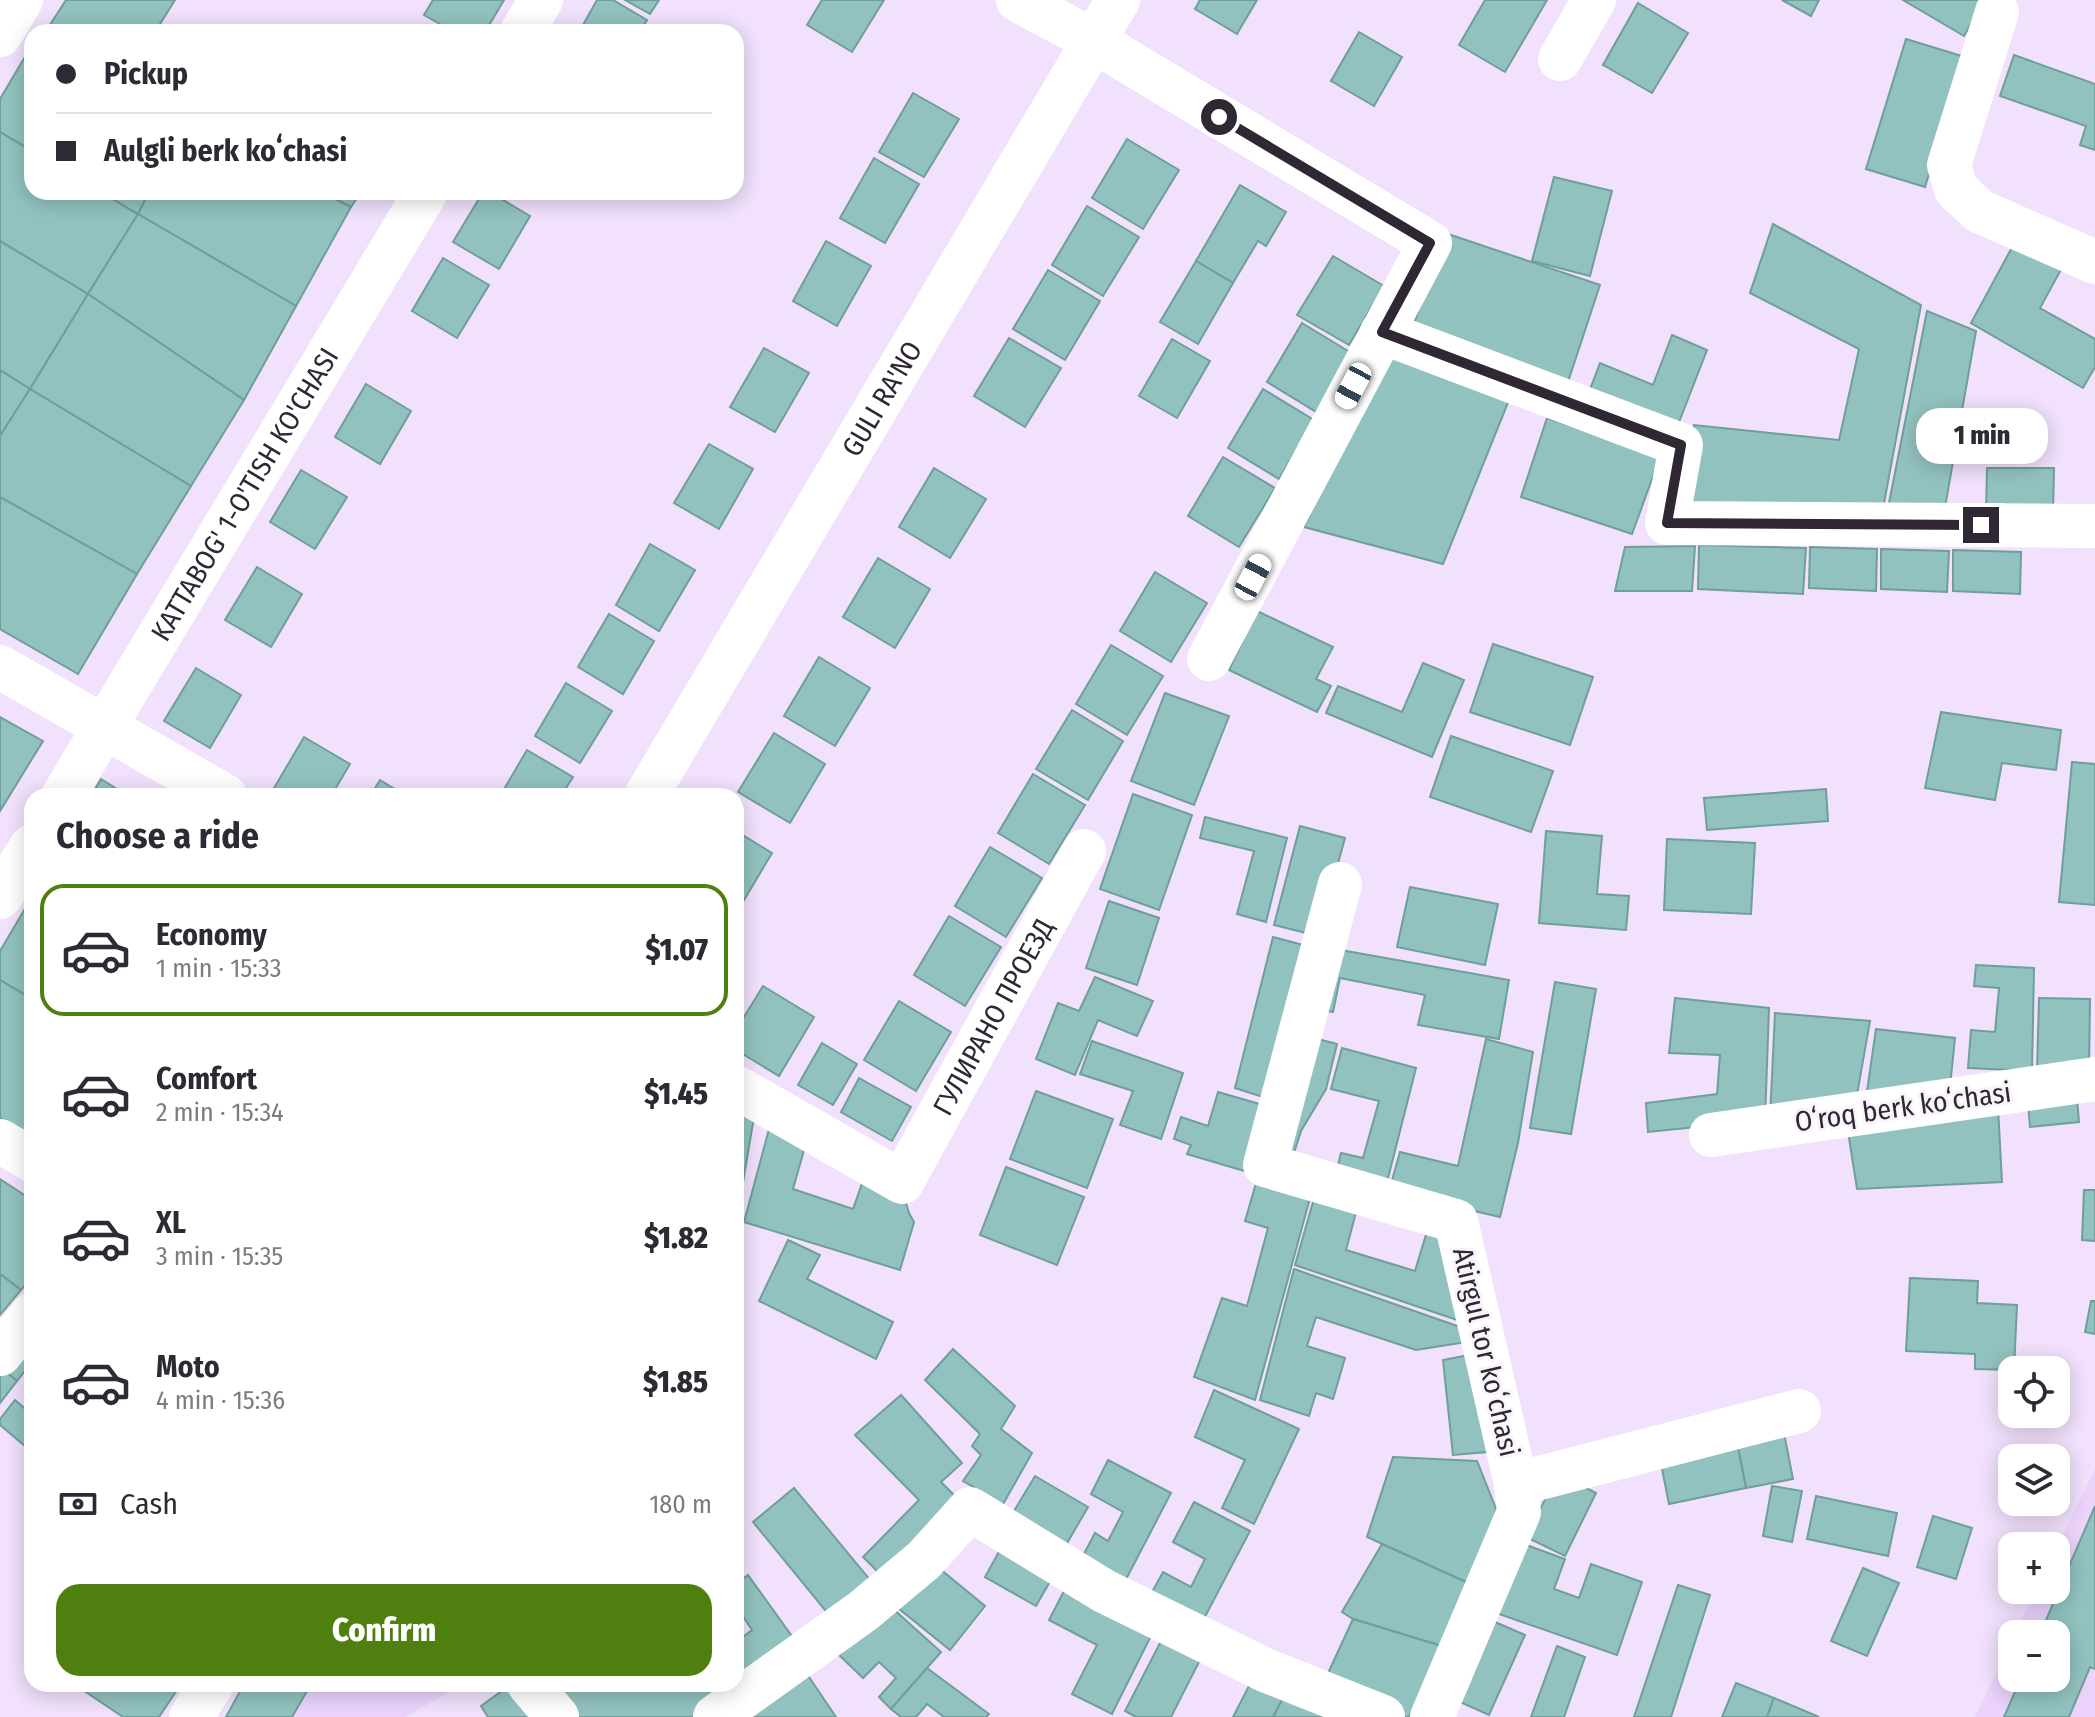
<!DOCTYPE html>
<html lang="en">
<head>
<meta charset="utf-8">
<style>
	body { margin:0; font-family:"Fira Sans Condensed",sans-serif; background:#f7f7f7; color:#2b2b33; height:100vh; display:flex; flex-direction:column; font-size:30px; white-space:nowrap }
	* { box-sizing:border-box; margin:0 }
	p { font-size:26px; color:#7c7c81 }
	.icon { flex:none; width:44px; height:44px; fill:none; stroke:currentColor; stroke-width:2; stroke-linecap:round; stroke-linejoin:round }
	.map { position:relative; flex:1; overflow:hidden }
	.details { position:absolute; left:24px; top:788px; width:720px; height:904px; display:flex; flex-direction:column; background:#fff; border-radius:24px; box-shadow:0 4px 20px #0003 }
	.details>* { flex:none }
	.guide { position:absolute; left:24px; top:24px; width:720px; height:176px; border-radius:24px; box-shadow:0 4px 20px #0003; display:grid; align-content:center; height:176px; padding:0 32px; background:#fff }
	.fabs { position:absolute; left:1998px; top:1356px; display:grid; gap:16px }
	.fabs a { display:grid; place-items:center; width:72px; height:72px; border-radius:16px; background:#fff; box-shadow:0 4px 20px #0003; font-size:40px }
	.end { position:absolute; width:36px; height:36px; margin:-18px; border:10px solid #2f2734; background:#fff; box-shadow:0 0 0 4px #fff }
	.from { border-radius:50% }
	.bubble { position:absolute; height:56px; border-radius:24px; background:#fff; box-shadow:0 4px 20px #0003; font-size:26px; font-weight:800; line-height:56px; text-align:center }
	.car { position:absolute; width:24px; height:48px; margin:-24px -12px; border-radius:10px; box-shadow:0 0 6px 2px #0007; background:linear-gradient(#fff 24%,#345 0 40%,#fff 0 76%,#345 0 86%,#fff 0) }
	.guide b { display:flex; align-items:center; gap:28px; height:76px; font-size:30px }
	.guide b+b { border-top:2px solid #e1e1e2 }
	.guide i { width:20px; height:20px; background:#2b2b33 }
	ul { padding:0; list-style:none }
	li { display:flex; align-items:center; gap:24px; height:132px; margin:0 16px 12px; padding:0 16px; border:4px solid transparent; border-radius:24px }
	li div { flex:1 }
	li b { display:block; font-size:30px }
	li em { font-style:normal; font-weight:800 }
	li.current { border-color:#4f800f }
	li>.icon { width:72px; height:72px; stroke-width:1.5 }
	h2 { padding:0 32px; font-size:36px; line-height:96px }
	.pay { display:flex; align-items:center; gap:20px; height:88px; padding:0 32px; font-size:30px }
	.pay p { margin-inline-start:auto }
	.cta { display:flex; gap:16px; margin-top:auto; padding:16px 32px }
	.cta a { flex:1; height:92px; border-radius:24px; background:#4f800f; color:#fff; font-size:32px; font-weight:800; line-height:92px; text-align:center }
	.map>svg:first-child { display:block }
	.built { fill:#ebd3fc }
	.building { fill:#92c2bf; stroke:#6f9e9b; stroke-width:2 }
	.lines { fill:none; stroke-linecap:round; stroke-linejoin:round }
	.minor { stroke:#fff; stroke-width:44 }
	.route { stroke:#2f2734; stroke-width:10 }
	.labels { text-anchor:middle; dominant-baseline:central; stroke-width:6; stroke-linejoin:round; paint-order:stroke }
	.street-label { font-size:28px; fill:#2f2734; stroke:#f8f4fa }
</style>
</head>
<body>
<div class="map">
<svg width="2095" height="1717" viewBox="0 0 2095 1717">
	<rect width="100%" height="100%" fill="#f1e1fc"/>
	<g class="built">
		<path d="M2095,1469V1717H1975L2012,1640V1678H2056V1634H2015L2036,1590H2056V1549Z"/>
		<path d="M244,1684H456L458,1686L406,1717H226Z"/>
	</g>
	<g class="building">
		<path d="M66,0H175L155,32H54L48,28Z"/>
		<path d="M433,0H504L485,32H454L424,15Z"/>
		<path d="M597,0H613L647,20L640,32H579Z"/>
		<path d="M625,0H659L650,14Z"/>
		<path d="M822,0H884L852,52L807,25Z"/>
		<path d="M1200,0H1257L1237,34L1195,9Z"/>
		<path d="M1485,0H1547L1505,72L1459,45Z"/>
		<path d="M1782,0H1819L1811,16Z"/>
		<path d="M1903,0H1985L1964,36Z"/>
		<path d="M1638,3L1688,33L1652,93L1603,65Z"/>
		<path d="M1359,32L1402,57L1374,106L1331,81Z"/>
		<path d="M1906,39L1965,57L1925,187L1866,169Z"/>
		<path d="M32,45V151L0,132V99Z"/>
		<path d="M2014,55L2095,84V150L2080,145L2086,126L2000,96Z"/>
		<path d="M913,93L959,119L924,177L879,152Z"/>
		<path d="M0,132L32,151V192H101L138,214L88,294L0,241Z"/>
		<path d="M1127,139L1179,170L1143,229L1092,198Z"/>
		<path d="M874,158L919,184L885,243L840,218Z"/>
		<path d="M1554,177L1612,191L1590,276L1532,261Z"/>
		<path d="M1240,185L1286,212L1266,246L1258,241L1233,283L1196,261Z"/>
		<path d="M101,192H149L138,214Z"/>
		<path d="M149,192H322L351,207L296,306L138,214Z"/>
		<path d="M322,192H361L351,207Z"/>
		<path d="M483,192H490L530,216L499,269L453,242Z"/>
		<path d="M1087,206L1139,237L1103,296L1052,265Z"/>
		<path d="M138,214L296,306L244,400L88,294Z"/>
		<path d="M1773,224L1921,305L1882,514L1684,503L1694,425L1839,440L1859,349L1750,293Z"/>
		<path d="M1445,233L1600,285L1565,391L1409,338Z"/>
		<path d="M2016,240L2063,266L2040,308L2095,339V367L2083,388L1971,323Z"/>
		<path d="M0,241L88,294L30,389L0,370Z"/>
		<path d="M826,241L871,266L837,326L793,301Z"/>
		<path d="M1333,256L1384,286L1349,345L1297,315Z"/>
		<path d="M443,258L489,285L457,338L412,311Z"/>
		<path d="M1196,261L1233,283L1198,344L1160,322Z"/>
		<path d="M1048,270L1100,301L1065,360L1013,329Z"/>
		<path d="M88,294L244,400L191,486L30,389Z"/>
		<path d="M1927,311L1976,331L1944,513H1887Z"/>
		<path d="M1302,323L1353,354L1318,413L1267,382Z"/>
		<path d="M1672,335L1707,350L1674,435L1586,400L1600,363L1653,385Z"/>
		<path d="M1009,338L1061,368L1025,427L974,396Z"/>
		<path d="M1172,339L1210,361L1177,418L1139,396Z"/>
		<path d="M764,348L809,373L775,432L730,407Z"/>
		<path d="M1390,352L1509,400L1443,564L1304,527Z"/>
		<path d="M0,370L30,389L0,436Z"/>
		<path d="M366,384L411,411L380,464L335,437Z"/>
		<path d="M30,389L191,486L137,574L0,497V436Z"/>
		<path d="M1263,389L1314,420L1279,479L1228,448Z"/>
		<path d="M1547,418L1660,457L1632,534L1521,497Z"/>
		<path d="M709,444L753,469L719,529L674,503Z"/>
		<path d="M1223,457L1275,488L1239,547L1188,516Z"/>
		<path d="M934,468L986,499L950,558L899,527Z"/>
		<path d="M1987,468H2054L2053,514L1986,513Z"/>
		<path d="M301,470L347,497L315,549L270,522Z"/>
		<path d="M0,497L137,574L78,674L0,629Z"/>
		<path d="M650,544L695,570L659,631L616,605Z"/>
		<path d="M1699,545L1806,548L1803,594L1698,589Z"/>
		<path d="M1695,546L1692,591H1615L1625,547Z"/>
		<path d="M1810,547L1877,549L1876,591L1809,588Z"/>
		<path d="M1881,549L1949,551L1947,592L1881,589Z"/>
		<path d="M1953,550L2021,552L2020,594L1953,591Z"/>
		<path d="M878,558L930,589L895,648L843,617Z"/>
		<path d="M257,567L302,594L271,647L225,620Z"/>
		<path d="M1155,572L1207,603L1171,662L1120,631Z"/>
		<path d="M1257,611L1333,647L1316,679L1331,686L1317,712L1229,670Z"/>
		<path d="M609,614L654,641L623,694L578,667Z"/>
		<path d="M1493,644L1593,677L1570,745L1470,712Z"/>
		<path d="M1111,645L1163,676L1127,735L1076,704Z"/>
		<path d="M819,657L870,688L835,746L784,716Z"/>
		<path d="M1423,663L1464,680L1432,757L1326,713L1338,686L1402,712Z"/>
		<path d="M196,668L241,695L210,748L164,721Z"/>
		<path d="M566,683L612,711L580,763L535,736Z"/>
		<path d="M1165,693L1229,716L1194,805L1131,781Z"/>
		<path d="M1072,710L1123,741L1088,800L1036,769Z"/>
		<path d="M1941,712L2061,730L2056,770L2002,763L1995,800L1925,788Z"/>
		<path d="M0,717L43,741L0,811Z"/>
		<path d="M774,733L825,764L790,823L738,792Z"/>
		<path d="M1451,736L1553,771L1531,832L1430,797Z"/>
		<path d="M304,737L350,764L331,796H283L273,790Z"/>
		<path d="M527,750L573,777L561,796H500Z"/>
		<path d="M2072,762L2095,764V905L2059,902Z"/>
		<path d="M1033,774L1085,805L1049,864L998,833Z"/>
		<path d="M101,779L128,796H91Z"/>
		<path d="M380,780L406,796H370Z"/>
		<path d="M1826,789L1828,821L1707,830L1704,798Z"/>
		<path d="M1133,794L1192,815L1159,910L1100,889Z"/>
		<path d="M1205,817L1287,838L1266,922L1237,914L1254,851L1200,838Z"/>
		<path d="M1300,826L1345,838L1318,936L1274,925Z"/>
		<path d="M736,831L772,853L737,912L736,911Z"/>
		<path d="M1546,831L1602,836L1597,894L1629,896L1626,930L1539,923Z"/>
		<path d="M1667,839L1755,843L1751,914L1664,910Z"/>
		<path d="M990,847L1042,878L1006,937L955,906Z"/>
		<path d="M1410,887L1498,904L1485,965L1397,947Z"/>
		<path d="M32,897V999L0,980V951Z"/>
		<path d="M1109,901L1159,918L1137,985L1086,968Z"/>
		<path d="M949,916L1001,947L965,1006L914,975Z"/>
		<path d="M1273,937L1307,946L1269,1099L1235,1088Z"/>
		<path d="M1324,947L1509,980L1499,1039L1418,1025L1425,995L1340,978L1333,1012L1311,1008Z"/>
		<path d="M1976,965L2034,968L2032,1071L1968,1068L1971,1030L1995,1032L1999,988L1974,986Z"/>
		<path d="M1095,977L1153,1001L1137,1036L1098,1020L1075,1075L1036,1059L1058,1003L1079,1011Z"/>
		<path d="M0,980L32,999V1138L0,1118Z"/>
		<path d="M1555,982L1596,989L1571,1134L1530,1128Z"/>
		<path d="M763,986L814,1017L779,1076L736,1050V1030Z"/>
		<path d="M1675,998L1769,1008L1765,1120L1648,1132L1646,1103L1717,1094L1720,1055L1669,1053Z"/>
		<path d="M2039,998L2090,999L2089,1072L2037,1071Z"/>
		<path d="M899,1001L951,1032L916,1091L864,1060Z"/>
		<path d="M1775,1013L1870,1021L1855,1106L1770,1119Z"/>
		<path d="M1876,1029L1955,1038L1949,1096L1865,1105Z"/>
		<path d="M1302,1035L1337,1044L1326,1089L1301,1131L1294,1153L1275,1147Z"/>
		<path d="M1486,1039L1533,1052L1518,1143L1500,1217L1389,1191L1400,1152L1458,1166Z"/>
		<path d="M1092,1041L1183,1073L1161,1139L1120,1125L1133,1091L1080,1074Z"/>
		<path d="M822,1043L857,1064L833,1105L798,1085Z"/>
		<path d="M1342,1048L1416,1068L1385,1190L1335,1177L1341,1153L1363,1158L1379,1101L1331,1089Z"/>
		<path d="M859,1078L911,1107L892,1141L841,1112Z"/>
		<path d="M2076,1086L2079,1122L2030,1127L2027,1091Z"/>
		<path d="M1036,1091L1113,1119L1087,1188L1010,1159Z"/>
		<path d="M1218,1092L1270,1107L1251,1173L1187,1154L1191,1145L1174,1139L1181,1117L1208,1126Z"/>
		<path d="M736,1101L755,1111L737,1218H736Z"/>
		<path d="M1998,1107L2002,1182L1857,1189L1847,1125Z"/>
		<path d="M769,1129L806,1143L793,1189L853,1209L866,1172L901,1186L909,1213L914,1222L900,1270L744,1222Z"/>
		<path d="M1006,1167L1084,1197L1057,1265L980,1235Z"/>
		<path d="M1259,1173L1313,1187L1255,1400L1194,1377L1222,1298L1247,1306L1268,1228L1245,1221Z"/>
		<path d="M0,1179L32,1200V1278L21,1290L0,1274Z"/>
		<path d="M1317,1188L1359,1201L1346,1250L1415,1271L1428,1228L1453,1235L1466,1323L1295,1265Z"/>
		<path d="M2084,1190H2095V1241L2082,1240Z"/>
		<path d="M788,1240L820,1255L807,1279L893,1322L876,1359L759,1301Z"/>
		<path d="M1294,1269L1466,1329L1467,1342L1416,1350L1316,1317L1307,1346L1345,1358L1333,1399L1316,1393L1309,1416L1260,1400Z"/>
		<path d="M0,1274L21,1290L0,1315Z"/>
		<path d="M1910,1278L1978,1281L1977,1303L2017,1305L2014,1370L1975,1369V1354L1906,1351Z"/>
		<path d="M2091,1301H2095V1334L2085,1332Z"/>
		<path d="M32,1320V1362L17,1381L0,1367Z"/>
		<path d="M953,1349L1015,1406L1001,1429L1032,1453L998,1513L982,1492L963,1481L981,1455L972,1446L980,1434L925,1380Z"/>
		<path d="M1474,1354L1488,1452L1453,1455L1443,1360Z"/>
		<path d="M0,1367L17,1381L0,1403Z"/>
		<path d="M1214,1390L1299,1429L1254,1524L1222,1508L1245,1460L1195,1437Z"/>
		<path d="M901,1395L962,1463L941,1482L964,1505L888,1582L863,1557L919,1500L855,1435Z"/>
		<path d="M15,1400L32,1415V1452L0,1425V1419Z"/>
		<path d="M1782,1423L1793,1479L1746,1488L1735,1433Z"/>
		<path d="M1735,1433L1746,1488L1669,1504L1658,1449Z"/>
		<path d="M1393,1457L1477,1461L1504,1529L1477,1587L1367,1537Z"/>
		<path d="M1108,1460L1171,1493L1121,1589L1078,1565L1095,1533L1108,1541L1123,1512L1091,1494Z"/>
		<path d="M1558,1474L1596,1493L1565,1556L1526,1537Z"/>
		<path d="M1035,1476L1088,1507L1062,1552L1008,1521Z"/>
		<path d="M1772,1486L1802,1491L1792,1542L1763,1536Z"/>
		<path d="M794,1488L876,1587L834,1621L753,1522Z"/>
		<path d="M1816,1496L1897,1513L1888,1556L1807,1539Z"/>
		<path d="M1194,1502L1250,1531L1198,1630L1146,1603L1163,1572L1191,1587L1205,1559L1173,1542Z"/>
		<path d="M2095,1506V1669L2090,1667L2069,1717H2004L2021,1678H2056V1634H2040Z"/>
		<path d="M1933,1516L1972,1528L1956,1579L1917,1567Z"/>
		<path d="M1521,1543L1565,1559L1554,1589L1579,1598L1591,1564L1642,1582L1617,1655L1496,1613Z"/>
		<path d="M1382,1544L1477,1587L1445,1647L1353,1619L1342,1612Z"/>
		<path d="M1001,1548L1052,1578L1036,1606L985,1577Z"/>
		<path d="M934,1564L985,1606L950,1650L898,1608Z"/>
		<path d="M1863,1568L1899,1583L1867,1656L1831,1641Z"/>
		<path d="M748,1575L804,1653L736,1675V1642L752,1630L736,1606V1584Z"/>
		<path d="M1678,1585L1710,1595L1671,1717H1634Z"/>
		<path d="M1066,1587L1153,1632L1112,1714L1072,1694L1097,1645L1049,1620Z"/>
		<path d="M890,1606L941,1652L891,1709L879,1697L896,1678L879,1662L863,1678L839,1655Z"/>
		<path d="M1353,1619L1445,1647L1409,1717H1404L1323,1684Z"/>
		<path d="M1495,1622L1525,1635L1489,1715L1460,1702Z"/>
		<path d="M1162,1639L1201,1658L1171,1717H1136L1125,1711Z"/>
		<path d="M1557,1646L1585,1657L1564,1717H1531Z"/>
		<path d="M927,1668L989,1714L986,1717H944L927,1704L916,1717H901L891,1709Z"/>
		<path d="M807,1674L836,1717H751Z"/>
		<path d="M1251,1682L1283,1698L1273,1717H1233Z"/>
		<path d="M1736,1683L1774,1698L1767,1717H1722Z"/>
		<path d="M74,1684H181L159,1717H123Z"/>
		<path d="M244,1684H311L292,1717H226Z"/>
		<path d="M544,1684H730L734,1689L691,1717H567Z"/>
		<path d="M510,1685L533,1717H488L481,1706Z"/>
		<path d="M1283,1698L1337,1717H1273Z"/>
		<path d="M1774,1698L1819,1717H1767Z"/>
	</g>
	<g class="lines">
		<g class="minor">
			<path d="M1018,0L1094,41L1430,243L1209,659"/>
			<path d="M1997,12L1949,165L1956,189L1979,211L2095,262"/>
			<path d="M522,32L541,0"/>
			<path d="M0,35L21,0"/>
			<path d="M1560,59L1594,0"/>
			<path d="M1382,332L1681,445L1667,523L2095,526"/>
			<path d="M0,667L225,796"/>
			<path id="s1" d="M63,796L426,192"/>
			<path id="s2" d="M646,796L1118,0"/>
			<path d="M1340,884L1265,1165L1456,1221L1516,1484L1519,1512L1432,1717"/>
			<path d="M0,897L32,846"/>
			<path id="s3" d="M736,1087L902,1182L1084,851"/>
			<path d="M1711,1135L2095,1079"/>
			<path d="M0,1141L32,1160"/>
			<path d="M0,1354L32,1315"/>
			<path d="M1516,1484L1799,1411"/>
			<path d="M529,1684L557,1717"/>
			<path d="M191,1717L212,1684"/>
			<path d="M715,1717L863,1611L924,1560L970,1509L1104,1591L1265,1670L1383,1717"/>
		</g>
	</g>
	<g class="lines">
		<path class="route" d="M1219,117L1430,243L1382,332L1681,445L1667,523L1981,525"/>
	</g>
	<g class="labels">
		<g class="street-label">
			<text stroke="none"><textPath href="#s2" startOffset="462">GULI RA'NO</textPath></text>
			<text stroke="none"><textPath href="#s1" startOffset="352">KATTABOG' 1-O'TISH KO'CHASI</textPath></text>
			<text stroke="none"><textPath href="#s3" startOffset="380">ГУЛИРАНО ПРОЕЗД</textPath></text>
			<text transform="translate(1903 1107) rotate(-8)">Oʻroq berk koʻchasi</text>
			<text transform="translate(1486 1352) rotate(77)">Atirgul tor koʻchasi</text>
		</g>
	</g>
</svg>
<div class="fabs">
<a><svg class="icon" aria-label="locate" viewBox="0 0 24 24"><circle cx="12" cy="12" r="6"/><path d="M12 2v4M12 18v4M2 12h4M18 12h4"/></svg></a>
<a><svg class="icon" aria-label="layers" viewBox="0 0 24 24"><path d="M12 4l9 5-9 5-9-5zM3 14l9 5 9-5"/></svg></a>
<a>+</a>
<a>−</a>
</div>
<i class="end from" style="left:1219px;top:117px"></i>
<i class="end" style="left:1981px;top:525px"></i>
<div class="bubble" style="left:1916px;top:408px;width:132px">1 min</div>
<i class="car" style="left:1353px;top:386px;rotate:208deg"></i>
<i class="car" style="left:1253px;top:577px;rotate:28deg"></i>
<div class="guide">
<b><i class="from"></i>Pickup</b>
<b><i></i>Aulgli berk koʻchasi</b>
</div>
<section class="details">
<h2>Choose a ride</h2>
<ul>
<li class="current"><svg class="icon" aria-label="car" viewBox="0 0 24 24"><path d="M5 17H2v-5l4-1 3-4h7l3 4 3 1v5h-3M9 17h6M6 11h13"/><circle cx="7" cy="17" r="2"/><circle cx="17" cy="17" r="2"/></svg><div><b>Economy</b><p>1 min · 15:33</p></div><em>$1.07</em></li>
<li><svg class="icon" aria-label="car" viewBox="0 0 24 24"><path d="M5 17H2v-5l4-1 3-4h7l3 4 3 1v5h-3M9 17h6M6 11h13"/><circle cx="7" cy="17" r="2"/><circle cx="17" cy="17" r="2"/></svg><div><b>Comfort</b><p>2 min · 15:34</p></div><em>$1.45</em></li>
<li><svg class="icon" aria-label="car" viewBox="0 0 24 24"><path d="M5 17H2v-5l4-1 3-4h7l3 4 3 1v5h-3M9 17h6M6 11h13"/><circle cx="7" cy="17" r="2"/><circle cx="17" cy="17" r="2"/></svg><div><b>XL</b><p>3 min · 15:35</p></div><em>$1.82</em></li>
<li><svg class="icon" aria-label="car" viewBox="0 0 24 24"><path d="M5 17H2v-5l4-1 3-4h7l3 4 3 1v5h-3M9 17h6M6 11h13"/><circle cx="7" cy="17" r="2"/><circle cx="17" cy="17" r="2"/></svg><div><b>Moto</b><p>4 min · 15:36</p></div><em>$1.85</em></li>
</ul>
<div class="pay"><svg class="icon" aria-label="cash" viewBox="0 0 24 24"><path d="M3 7h18v10H3z"/><circle cx="12" cy="12" r="2"/></svg>Cash<p>180 m</p></div>
<div class="cta"><a>Confirm</a></div>
</section>
</div>
</body>
</html>
